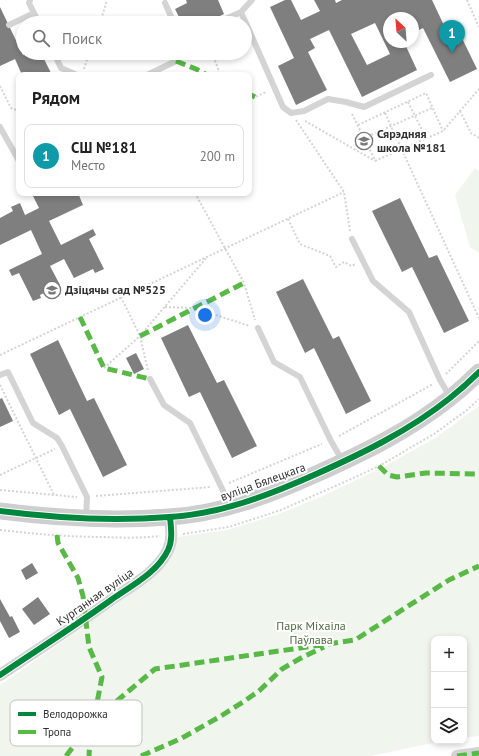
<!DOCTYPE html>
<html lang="ru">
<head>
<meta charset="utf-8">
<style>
	body { margin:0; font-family:"PT Sans",sans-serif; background:#f6f6f6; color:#222 }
	.controls { position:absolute; right:12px; bottom:12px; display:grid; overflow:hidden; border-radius:8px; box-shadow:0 2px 6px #0003 }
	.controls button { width:36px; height:36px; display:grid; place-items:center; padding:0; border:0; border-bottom:1px solid #e0e0e0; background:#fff; color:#222; font:20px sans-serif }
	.compass { position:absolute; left:383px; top:12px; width:36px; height:36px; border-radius:50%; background:#fff; box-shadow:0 2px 6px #0003; rotate:334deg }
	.you { position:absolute; left:205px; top:315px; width:14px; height:14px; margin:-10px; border:3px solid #fff; border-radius:50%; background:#1a73e8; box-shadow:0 0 0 6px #1a73e833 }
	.badge { display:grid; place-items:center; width:26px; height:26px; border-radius:50%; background:#0b8043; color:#fff; font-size:13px; font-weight:700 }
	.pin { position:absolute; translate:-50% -33px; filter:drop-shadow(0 1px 2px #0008) }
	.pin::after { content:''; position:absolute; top:21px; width:14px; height:12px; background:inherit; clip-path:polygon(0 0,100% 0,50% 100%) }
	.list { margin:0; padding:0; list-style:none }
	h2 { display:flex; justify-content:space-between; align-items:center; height:52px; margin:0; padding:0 16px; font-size:17px }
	h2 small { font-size:13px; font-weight:400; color:#767676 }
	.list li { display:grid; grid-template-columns:26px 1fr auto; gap:12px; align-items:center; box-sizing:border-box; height:64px; margin:0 8px 8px; padding:0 8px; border:1px solid #e0e0e0; border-radius:8px }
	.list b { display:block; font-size:15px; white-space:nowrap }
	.list p { margin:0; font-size:13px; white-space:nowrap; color:#767676 }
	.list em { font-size:13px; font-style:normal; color:#767676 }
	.icon { flex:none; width:22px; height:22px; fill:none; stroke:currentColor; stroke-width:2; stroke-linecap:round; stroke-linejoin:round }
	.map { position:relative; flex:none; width:479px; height:756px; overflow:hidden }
	.search { position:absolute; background:#fff; box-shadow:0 2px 6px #0003; left:16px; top:16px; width:236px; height:44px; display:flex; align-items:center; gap:10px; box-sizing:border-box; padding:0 14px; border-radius:22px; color:#767676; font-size:15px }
	.panel { position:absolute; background:#fff; box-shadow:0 2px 6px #0003; left:16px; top:72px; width:236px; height:124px; border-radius:8px }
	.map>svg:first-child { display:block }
</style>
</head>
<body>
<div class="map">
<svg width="479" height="756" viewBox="0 0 479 756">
	<rect width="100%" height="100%" fill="#fff"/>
	<path fill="#f0f5ed" d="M475,168L479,171V253L470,247L455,195Z
		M479,406V736L464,738V639H434V741H447L428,744L371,756H0V685L128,596L177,537L227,530L279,514L325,495L385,466L437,437Z"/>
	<path fill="#7f7f7f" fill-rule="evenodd" d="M186,0H218L224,14L206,23H182L175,9L187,3Z
		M285,0H291L301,20L320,11L314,0H335L336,3L342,0H432L449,36L459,32L477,69L450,82L423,28L413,33V18H389V42H404L417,70L362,97L329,30L310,39L315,48L308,52L327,90L296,105L278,66L294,58L270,7ZM375,23L390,54L367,65L351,34Z
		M0,7L23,55L28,53H41L52,75H22L15,59L0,66Z
		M40,193H43L45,196L51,193H78L83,205L49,221L61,245L93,229L96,235L89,239L104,269L95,273L93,269L74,278L64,259L50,266L60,285L40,295L41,298L33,301L19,273L12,276L9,270L42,254L31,230L0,245V218L13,211L11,207L20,203L25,215L39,208L33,196Z
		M400,198L429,258L437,255L469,321L444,333L412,267L402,272L372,211Z
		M303,279L333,339L339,336L371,401L346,414L314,348L305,353L276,292Z
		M188,325L217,383L224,380L257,446L232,458L200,392L189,397L161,338Z
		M58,340L87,401L94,398L127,465L103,477L70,409L59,415L30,354Z
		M136,353L144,369L134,374L126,358Z
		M2,398L13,421L0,427V399Z
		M32,563L38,573L26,580L21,570Z
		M38,597L50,614L34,625L22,609Z
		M0,599L10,617L12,616L20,632L9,638L0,621Z"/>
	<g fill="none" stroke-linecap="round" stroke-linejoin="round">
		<path stroke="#d4d4d4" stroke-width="2" stroke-dasharray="2 2" stroke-linecap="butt" d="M467,0L479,27
			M100,23L107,0
			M212,53L219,71L218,75
			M84,69L89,53
			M196,69L199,75
			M0,86L11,108L19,111
			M249,100L266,92
			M408,102L426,138
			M460,111L471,133L479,138
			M385,113L479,318
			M352,114L375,160
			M296,120L344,192L350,231
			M305,121L375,161
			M358,125L426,93L443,131
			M364,138L432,108
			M375,161L443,131L479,89
			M195,193L244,283L255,320
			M288,219L300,244L330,256L336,267L344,262L351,266L356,264
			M121,297L140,336L148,371
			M165,307L194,308L250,326
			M0,355L344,192
			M104,368L140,336L207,257
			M446,374L479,341
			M0,385L54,495
			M339,436L433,384
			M0,475L55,449
			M229,483L322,444
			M0,490L77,497
			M96,496L211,487
			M0,530C35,534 70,537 105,537C123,538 142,538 160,536
			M183,534L229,527L281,510L349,480L379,466L434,434L467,410L479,399"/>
		<path stroke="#d4d4d4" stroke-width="6" d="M165,3L174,23
			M241,12L283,107L291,113L304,111L328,99L346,102L364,107L431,75
			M34,13L39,23
			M217,23L241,12L252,0
			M9,25L34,13L29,3L30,0
			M54,53L61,68L77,75
			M147,75L176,61L178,53
			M0,127L19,161
			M352,239L373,281L409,312L440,380L450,397
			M258,328L274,362L300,377L331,441L342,460
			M0,375L8,372L33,423L57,438L62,446L87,497L86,518
			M150,379L164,405L190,423L230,505"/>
		<path stroke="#d4d4d4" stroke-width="12" d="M0,675C37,650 75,626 111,600C131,586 158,572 168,550C173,540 171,528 170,517
			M457,756L479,753"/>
		<path stroke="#cecece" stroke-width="17" d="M0,511C54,518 115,521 169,517C220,514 267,496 314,475C361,454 409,431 450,398C460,390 470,381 479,372"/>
		<path stroke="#58b947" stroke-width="5" stroke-dasharray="10 5" stroke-linecap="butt" d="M176,61L196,69L207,75
			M249,94L255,97
			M80,317L104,368L150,379
			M140,336L244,283
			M379,466L388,475L397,477L426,473L479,474
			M57,535L58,543L78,578L83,596L89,647L102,677L90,739L89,756
			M66,756L94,720L155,669L355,640L449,580L479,566
			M141,756L182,738L221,716L243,702L259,691L282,669L301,658L324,647
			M457,756L479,753"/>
		<defs>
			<path id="cycleway" d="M0,511C54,518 115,521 169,517C220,514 267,496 314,475C361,454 409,431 450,398C460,390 470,381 479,372
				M0,675C37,650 75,626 111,600C131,586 158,572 168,550C173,540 171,528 170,517"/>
		</defs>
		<use href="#cycleway" stroke="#fff" stroke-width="8"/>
		<use href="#cycleway" stroke="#00873e" stroke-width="6"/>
	</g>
	<defs>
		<symbol id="school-ring" viewBox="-11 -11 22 22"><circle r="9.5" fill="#fff" stroke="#787878" stroke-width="1.5"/><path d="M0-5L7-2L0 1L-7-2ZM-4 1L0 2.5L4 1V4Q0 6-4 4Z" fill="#787878"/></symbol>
	</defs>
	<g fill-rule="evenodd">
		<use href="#school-ring" x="354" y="131" width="20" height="20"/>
		<use href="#school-ring" x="42" y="280" width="20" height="20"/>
	</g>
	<g text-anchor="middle" stroke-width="4" stroke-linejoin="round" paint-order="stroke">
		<g font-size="12" font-weight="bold" fill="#303030" stroke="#fff" text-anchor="start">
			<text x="377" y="138">Сярэдняя<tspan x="377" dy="14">школа №181</tspan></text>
			<text x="65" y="294">Дзіцячы сад №525</text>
		</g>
		<g font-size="12" fill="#303030" stroke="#fff">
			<text transform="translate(263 482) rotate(-20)" y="4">вуліца Бялецкага</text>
			<text transform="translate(95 597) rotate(-35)" y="4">Курганная вуліца</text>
		</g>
		<g font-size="12" fill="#4d6a3f" stroke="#fff">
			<text x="311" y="630">Парк Міхаіла<tspan x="311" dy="14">Паўлава</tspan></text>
		</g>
	</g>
	<rect x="10" y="700" width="132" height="46" rx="6" fill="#fff" stroke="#c1c1c1" stroke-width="1"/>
	<rect x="18" y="712" width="18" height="4" fill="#00873e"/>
	<rect x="18" y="730" width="18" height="4" fill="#58b947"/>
	<g font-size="11" fill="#303030">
		<text x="43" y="718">Велодорожка</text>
		<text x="43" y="736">Тропа</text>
	</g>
</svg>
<div class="controls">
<button>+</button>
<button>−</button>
<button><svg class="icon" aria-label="layers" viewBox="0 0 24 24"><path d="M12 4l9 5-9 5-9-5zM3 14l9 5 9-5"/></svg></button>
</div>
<svg class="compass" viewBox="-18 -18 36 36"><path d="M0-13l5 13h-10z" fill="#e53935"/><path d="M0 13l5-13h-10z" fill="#767676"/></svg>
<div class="you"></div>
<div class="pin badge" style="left:452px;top:53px;background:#0f9aa8">1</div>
<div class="search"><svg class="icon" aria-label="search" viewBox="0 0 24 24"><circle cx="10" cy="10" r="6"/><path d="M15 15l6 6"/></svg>Поиск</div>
<section class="panel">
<h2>Рядом<small></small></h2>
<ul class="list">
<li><span class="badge" style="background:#0f9aa8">1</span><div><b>СШ №181</b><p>Место</p></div><em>200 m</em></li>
</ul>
</section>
</div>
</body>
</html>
